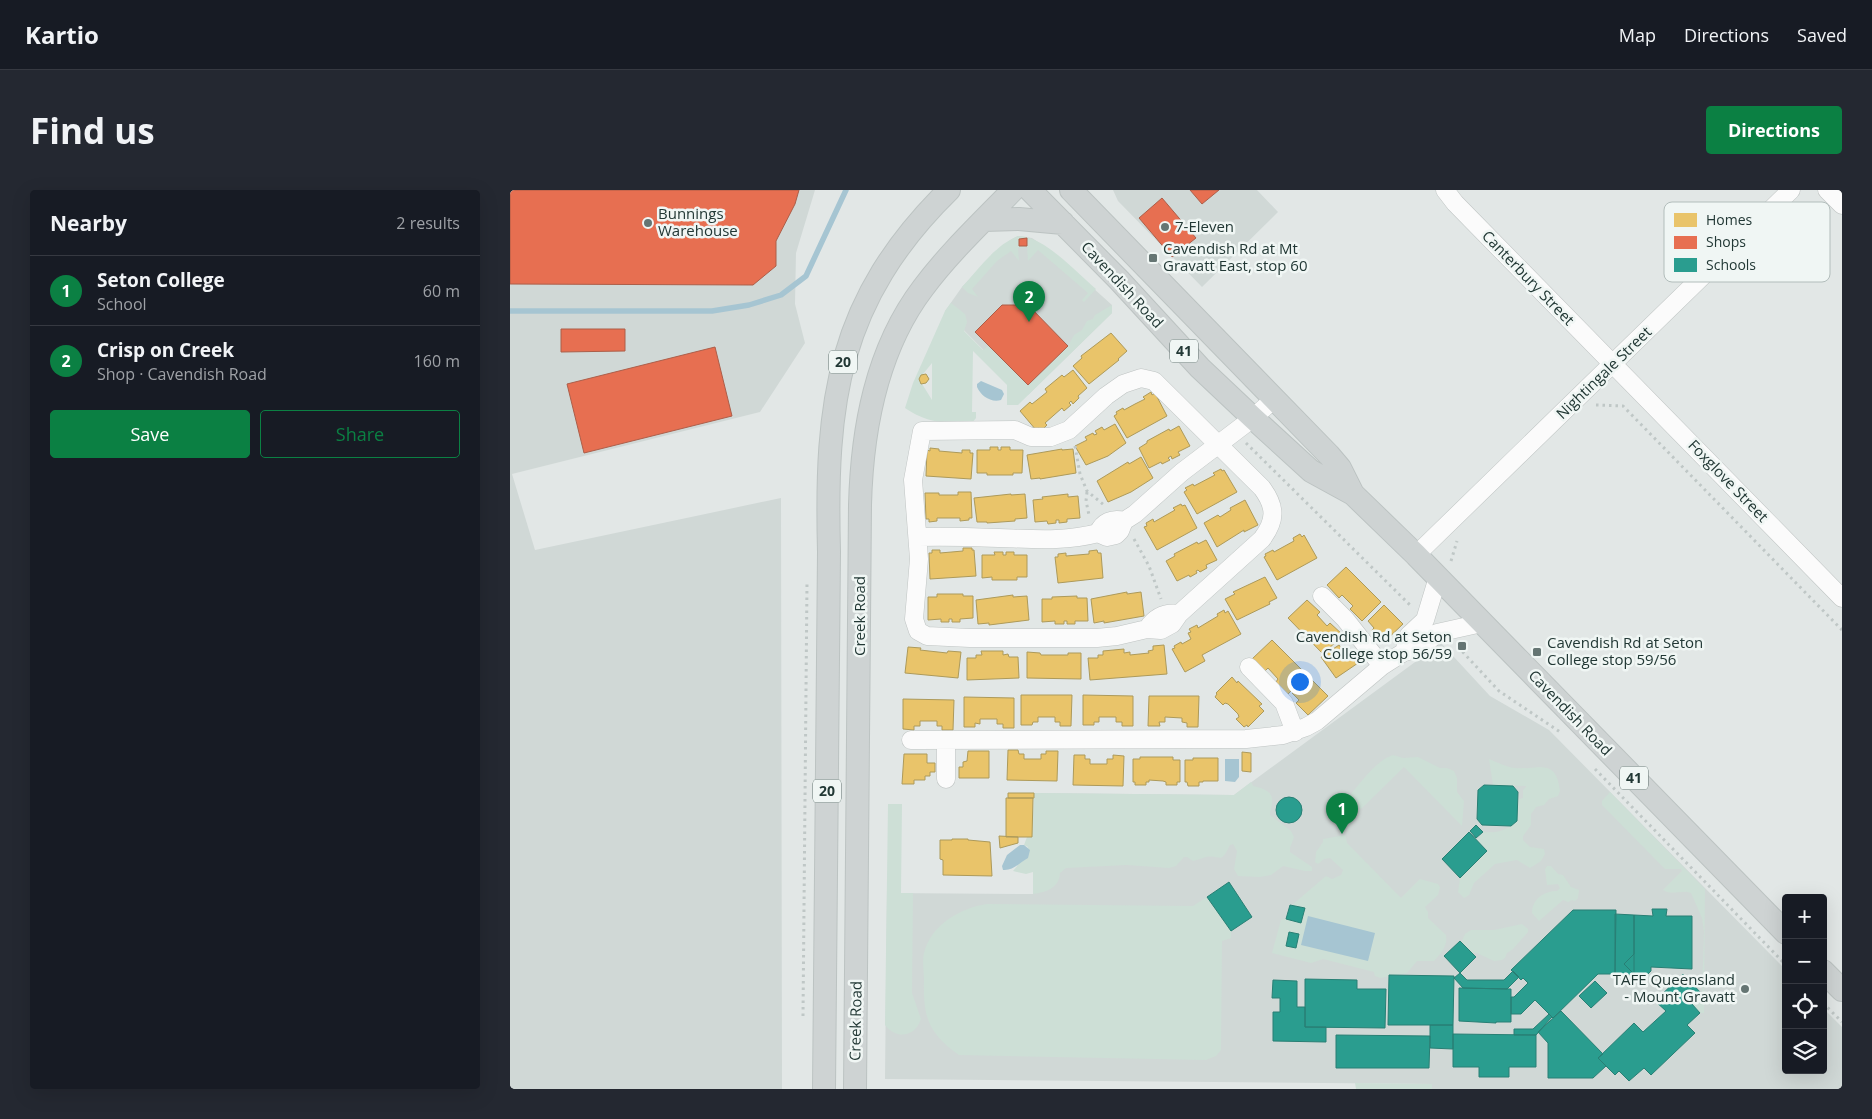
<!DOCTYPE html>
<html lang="en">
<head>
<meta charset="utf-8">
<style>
	body { margin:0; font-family:"Open Sans",sans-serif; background:#242831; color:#f1f3f6 }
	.controls { position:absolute; right:15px; bottom:15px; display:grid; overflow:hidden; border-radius:5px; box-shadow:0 5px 20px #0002 }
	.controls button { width:45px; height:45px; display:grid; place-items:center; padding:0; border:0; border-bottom:1px solid #363941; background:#171b24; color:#f1f3f6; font:25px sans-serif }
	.you { position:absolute; left:789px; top:491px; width:18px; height:18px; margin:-12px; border:4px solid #fff; border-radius:50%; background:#1a73e8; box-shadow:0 0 0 8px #1a73e833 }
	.badge { display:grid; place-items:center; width:32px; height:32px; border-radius:50%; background:#0b8043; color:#fff; font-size:16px; font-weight:700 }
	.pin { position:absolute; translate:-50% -41px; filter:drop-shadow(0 1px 2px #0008) }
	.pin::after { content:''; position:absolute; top:26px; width:18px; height:15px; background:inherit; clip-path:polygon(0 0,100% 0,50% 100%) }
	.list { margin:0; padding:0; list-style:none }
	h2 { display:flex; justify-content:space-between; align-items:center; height:65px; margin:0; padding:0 20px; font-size:21px }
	h2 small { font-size:16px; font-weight:400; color:#9ea1a6 }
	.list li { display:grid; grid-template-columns:32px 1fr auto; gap:15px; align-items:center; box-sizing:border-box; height:70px; padding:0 20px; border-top:1px solid #363941 }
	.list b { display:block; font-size:19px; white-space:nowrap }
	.list p { margin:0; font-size:16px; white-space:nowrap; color:#9ea1a6 }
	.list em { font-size:16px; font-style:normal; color:#9ea1a6 }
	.actions { display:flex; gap:10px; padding:15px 20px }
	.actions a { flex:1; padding:11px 0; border:1px solid #0b8043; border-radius:5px; text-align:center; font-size:18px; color:#0b8043 }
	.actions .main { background:#0b8043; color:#fff }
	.icon { flex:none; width:28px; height:28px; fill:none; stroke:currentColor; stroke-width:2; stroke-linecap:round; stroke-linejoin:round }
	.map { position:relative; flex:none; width:1332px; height:899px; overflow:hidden; border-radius:5px }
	header { display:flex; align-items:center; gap:30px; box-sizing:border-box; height:70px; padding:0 25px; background:#171b24; border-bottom:1px solid #363941 }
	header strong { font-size:24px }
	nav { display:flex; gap:28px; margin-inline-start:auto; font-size:18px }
	.intro { display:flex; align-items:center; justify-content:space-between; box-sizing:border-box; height:120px; padding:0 30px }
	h1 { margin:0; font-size:35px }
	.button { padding:12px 22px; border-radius:5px; background:#0b8043; color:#fff; font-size:18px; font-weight:700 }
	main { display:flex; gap:30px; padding:0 30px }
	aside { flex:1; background:#171b24; border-radius:5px; box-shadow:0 5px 20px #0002 }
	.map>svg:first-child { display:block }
</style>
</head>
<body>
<header>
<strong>Kartio</strong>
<nav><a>Map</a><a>Directions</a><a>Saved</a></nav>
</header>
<div class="intro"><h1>Find us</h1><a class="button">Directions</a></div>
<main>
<aside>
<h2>Nearby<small>2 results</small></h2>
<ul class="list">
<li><span class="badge">1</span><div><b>Seton College</b><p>School</p></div><em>60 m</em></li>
<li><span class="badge">2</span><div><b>Crisp on Creek</b><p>Shop · Cavendish Road</p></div><em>160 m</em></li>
</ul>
<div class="actions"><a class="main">Save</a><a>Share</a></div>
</aside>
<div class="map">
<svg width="1332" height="899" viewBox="0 0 1332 899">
	<rect width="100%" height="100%" fill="#e2e7e6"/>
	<path fill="#d0d8d6" d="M0,0H305L286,63L285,114L295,153L250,222L2,284L25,360L271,308L272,899H0Z
		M603,0H747L768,22L692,97L608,11Z
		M508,46L522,48L543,62L602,115V123L518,205L435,121L452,97L482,65L502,49Z
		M931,453L980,506L1039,540L1276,780V880H1313V818L1332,837V899H922V894L375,889L377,703L523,704L524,603L724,605Z"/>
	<path fill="#cddfd6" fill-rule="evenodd" d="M508,46C533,45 567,83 586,99L574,112L572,110L578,103L528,60L518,71L517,57L508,58L509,71L501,61L487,71L462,99L468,107L458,103L452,97C468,80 485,55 508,46Z
		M441,113L455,124L457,132L454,141L473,160L478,156L518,195L558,156L564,145L572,140L577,131L583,129L585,125L602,115V123L508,215H497V195L463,161L462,222H466V228L462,233C434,233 419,234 395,218L403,193L435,121ZM422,173V210L409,189Z
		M883,565L893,568L908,567L930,578H937L944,581L947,588V602L954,611L952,636L894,577L851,619L839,610V606C852,592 864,572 883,565Z
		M979,569C987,572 996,577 1005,578C1029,580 1046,567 1050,601L1048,606L1039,609L1034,615L1026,617L1021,624V635L1013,646V650L1020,657L1034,659L1035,664L1031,671L1020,678L1007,670L985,674L964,693L959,705L954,708L948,702L950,688L977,661L967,651L973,642C985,643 991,642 1001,636L1007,610L1013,608V600L1016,597V596L983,595Z
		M741,592L743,596C752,598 764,601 762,613C762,617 760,620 760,625L781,641L784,647L780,658V662L802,677V681H795L773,676L761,685L750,687L728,686L724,679L727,661L723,654L720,655C710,676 711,664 696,667C692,668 688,670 683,671L677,667H674L666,676L659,678L617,675L556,678L550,683C549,698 537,702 523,704V682L516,684L503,681L512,670L518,657L514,655L517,647L522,646L524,603L724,605Z
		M1100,602L1195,699L1194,823H1190L1182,814L1192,804L1194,742L1192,728L1181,703C1172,699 1162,706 1153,700L1172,681L1171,679H1155L1092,615V611Z
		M378,614H392L391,703H403L402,803L411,829C405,847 387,850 375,835Z
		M835,645L837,653L891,708L910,689L928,694L930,697L928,705L915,717L918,722V728L936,745C938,756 931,763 924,771H907L897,783L870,788L865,786L864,782L813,769L801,773L762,763L771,730L776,728L780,715H782L816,686L822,689L831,685L833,680L820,668L814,669L808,674L805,672L806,662L813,652V649Z
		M1037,676H1041L1048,684L1053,685L1061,697L1069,700L1068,708L1065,711L1062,710L1058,712L1053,710L1029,731L1022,723C1022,709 1034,701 1047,701L1050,698L1048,694L1037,695L1035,679Z
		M697,707L721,741V748L712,751L711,860L706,866L696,870L449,865C418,843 413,827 414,790C414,782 412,771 414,763C421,735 450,718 477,714L683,716Z
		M1012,734L1018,739V742L1003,759L997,763L995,768L992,770L984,771L967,763H961L951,753L955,744L961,740H984Z
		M845,893L922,894V899H846Z"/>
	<path fill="#a6c5d2" d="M471,191L492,200L494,204L491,210C481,213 471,206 467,197V194Z
		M715,569H729V587L725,592L715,591Z
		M510,655H514L520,660L518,668C509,673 503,681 493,680L492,676L497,665Z
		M798,726L865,743L858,771L791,755Z"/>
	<path fill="#e9c46a" stroke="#ad9a5a" d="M601,143L617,161L608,169L609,170L579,194L563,176L572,168L571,166Z
		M563,180L577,198L568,206L569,208L563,214L561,211L559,213L561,215L554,221L552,218L535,233L537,235L531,241L529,238L526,240L510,221L520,212L522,214L537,202L535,199L552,185L554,187Z
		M416,184L419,189L416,193L411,194L409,189L411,185Z
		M641,202L642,205L645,203L657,226L617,248L604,226L607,224L606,222L613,218L614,220L625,214L635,209L633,207Z
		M605,234L616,253L598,266L576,275L565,256L577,250L575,247L583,243L584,245L587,244L585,241L592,237L594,240Z
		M669,236L680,256L668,262L670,265L662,269L661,266L658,268L660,270L652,274L651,272L639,278L629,258L637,253V251L659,239L660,241Z
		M480,257H488V260H491V257H500V260H513L512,283H503V285H477V283H467V260H480Z
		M420,258L429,259V261L452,263V260H460V263H463L461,289L416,286L417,260L420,261Z
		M552,259V260L563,259L566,283L530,289V288L521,289L517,265Z
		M631,267L643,288L621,302L598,312L587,291L618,272L619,274Z
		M711,279L712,281L714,280L727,302L687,324L674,302L677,300L675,298L683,294L684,296L705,285L703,283Z
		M448,302H461L462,328H459V330L450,331V328H427V331L419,332V329H416L415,303H429V305H448Z
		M501,304V305L515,304L517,328L505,329V331L477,333V332H467L464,308Z
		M558,304V307L568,306L570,328L557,329V332L549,333V330H546V333L538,334L537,331L525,332L523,310L533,309L532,307Z
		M735,310L748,335L734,342V340L707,357L694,333L708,325L710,327L721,320L720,318Z
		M671,314L672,316L675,315L687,338L647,360L634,337L637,336L636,333L643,329L644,332L665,320L663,318Z
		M790,344L792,347L794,345L807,368L767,390L754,367L756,366L755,364L763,360L764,362L784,351L783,348Z
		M696,350L707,370L696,375L697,378L690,382L688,380L686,381L687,383L680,387L679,385L667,391L656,371L665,366L664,364L687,352L688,354Z
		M453,358H462V360H464L466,386L420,389L419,363H422V360H430V363L453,361Z
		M587,360L588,363H591L593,388L548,393L545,367H548V364L556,363V366L579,364V361Z
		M484,362H493V365H496V362H504V365H517V387H507V390H482V387L472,388V365H485Z
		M836,377L871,412L852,431L840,419L843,416L832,405L829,408L817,395Z
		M755,387L767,408L759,412L760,414L727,430L715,409L725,404L723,402Z
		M617,402V404L631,402L634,426L594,433V431L584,433L581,409Z
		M427,404H453V406H463V428L450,429V432H442V429H439V432H431V429L418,430V407H427Z
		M503,405V407L517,406L519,430L479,435V433L468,434L466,410Z
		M567,406V408H577L578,431H565V434H557V431H554V434H545V431L532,432V409H542V407Z
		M797,410L810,422L807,425L817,436L820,433L833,445L813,464L778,428Z
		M874,415L893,434L873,453L861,441L864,438L858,431Z
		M714,420L715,423L718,421L731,444L692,465L695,471L675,482L662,459L665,458L664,456L671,452L672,454L681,449L678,443L681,442L679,439L687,435L688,438L708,426L707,424Z
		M762,450L797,485L778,504L766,492L768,489L758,478L755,481L742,469Z
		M654,455L657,484L580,490L578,468H588V465H593V461L614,459V463L620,462V465L639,463L638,461L643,460V456Z
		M829,455L834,462L838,459L841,464L844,462L851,471L826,488L811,467Z
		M398,457L411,458L410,460L437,463L438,461L451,462L448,488L395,483Z
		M471,461H493V465L498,464L499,467H508L509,488L457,490V468H466V465H472Z
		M517,462L530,463L531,465H558V463H571V489L517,488Z
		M722,487L727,493L728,491L752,514L749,516L754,521L738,537L737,535L734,537L726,529L729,527L728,524L718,514L715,513L713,515L705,507L707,504L706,503Z
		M799,487L818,506L798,525L786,513L789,510L782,503Z
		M511,505H562L561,536H550V532H545V527H528V532H523L522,535H511Z
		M573,505L623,506V536H612V532H606V527H589V532H584V535H573Z
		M639,506H689L688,537H677V533L672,532V528L655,527V532H649L650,536H638Z
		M454,507L504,508V538H493V534H487V529H470V534L465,533V537H454Z
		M393,509L444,510L443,540H432V536H427V531H410V536H404V540L393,539Z
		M498,560H508L509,564H514V569H531V564H536V561H548L547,591L497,590Z
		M458,561H479V588H449V577H453V572L457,571Z
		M732,562L741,563V582L732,581Z
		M394,564H417V573H425V582H420V586H415V590H404V594H392Z
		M564,565H575V569H580V574H597V569H603V565L614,566L613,596L563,595Z
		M630,567H663V570H670V592H667V595H656V592L653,591L639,590V592H636V595H625V592H623V569H630Z
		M683,568H708V591H693V592H689V596H678L677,592H675V570H683Z
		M498,603H524V608H498Z
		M496,608H523L522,647H496Z
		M489,646L508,647V653L490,658Z
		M442,649H458V650L480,652L482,686L433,685V670L430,669V650H442Z"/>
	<path fill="#e76f51" stroke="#ac5e49" d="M0,0H289L285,14L266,51V76L243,95L0,94Z
		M680,0H709L692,14Z
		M652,8L686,48L662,67L629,28Z
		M517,48V56H509V49Z
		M492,115H518L558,156L518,195L465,142Z
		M51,139H115V161L51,162Z
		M205,157L222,226L74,263L57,194Z"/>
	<path fill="#2a9d8f" stroke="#287f74" d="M974,595L1003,596L1008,602L1007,631L1001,636L972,635L967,629L968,600Z
		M766 620a13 13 0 1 1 26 0a13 13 0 1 1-26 0Z
		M966,635L973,642L966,648L960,641Z
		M959,642L977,661L950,688L932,669Z
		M719,692L742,727L721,741L697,707Z
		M780,715L795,718L791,733L776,729Z
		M1142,719H1157L1156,726H1182V779L1141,777V781L1136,786H1126L1114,774L1124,764V725L1143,726Z
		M1063,720H1106L1105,784H1088L1043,828L1025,810L1011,824H1001V807H1004L1018,793L1013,788L1011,790L1001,780Z
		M1105,724L1124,725V785L1105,784Z
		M779,742L789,744L786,758L776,756Z
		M950,751L966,767L950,783L934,766Z
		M1003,781L1009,787L997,799L953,798L944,788L950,783L957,790H994Z
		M1173,784L1192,804L1182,814L1190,823L1177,835L1185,843L1141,885L1134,878L1119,891L1109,881L1105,885L1088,868L1124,833L1133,842L1156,821L1145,811Z
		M879,785L944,786L943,835H878Z
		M795,789L847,790V799H876L875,838L795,837Z
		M763,790L787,791V817H795V837H816V852L763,851V822H770V808H762Z
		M1085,791L1097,803L1081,818L1069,806Z
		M949,798L1001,799V832H986V833L949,831Z
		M1051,821L1093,864L1088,868L1096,876L1083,888H1038V853L1028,842Z
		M1039,824L1042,827L1026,845H1004V839H1023Z
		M920,835H943V859L920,858Z
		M943,844L1026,845V877H999V887H969V877H943Z
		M826,845L920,846L919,878H826Z"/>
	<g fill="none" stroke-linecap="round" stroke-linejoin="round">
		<path stroke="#a6c5d2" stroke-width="5.5" d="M0,121H202L239,115L271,105L296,86L336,0"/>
		<defs>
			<path id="minor" d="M935,0L945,13L1332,408
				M1317,0L1332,15
				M614,331C602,328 593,332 588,343L597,347L606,345L610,341L614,331L625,324L672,282L743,228L764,209
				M408,347C435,346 462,347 489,348C523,349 555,352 588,343
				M906,365L1281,0
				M812,406L835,429L872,476
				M637,439C645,427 655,422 669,424L662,434L651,440L637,439L607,446L587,448H460L417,446L408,441L404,429L409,369L403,290L412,241L505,240L521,247H541L559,240L596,206L613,194L631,188L644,191L752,298C766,317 766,330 752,349L669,424
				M894,462L899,445L915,430L928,387
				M739,477L774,513L785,542
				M401,550L736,549L773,545L796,537L807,531L872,476L894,462L911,458L927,443L972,433
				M436,550V589"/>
			<path id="major" d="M520,0L609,90L690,178L743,228L801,281L843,304L906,365L1276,743
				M561,0L819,265L830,278L843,304
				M474,30L509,29L553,33
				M1313,781L1332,800
				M314,899L319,362C315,212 327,110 439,0
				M345,899L350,315C352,239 366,160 413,98C439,63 472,32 503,0"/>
		</defs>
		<use href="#minor" stroke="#bfc4c3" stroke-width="19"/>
		<use href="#major" stroke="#bcc3c2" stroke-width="24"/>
		<path stroke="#bfc7c6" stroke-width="3" stroke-dasharray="2.5 4" stroke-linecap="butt" d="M1086,215L1113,216L1332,440
			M736,253L902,417
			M565,256L570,284L577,301L594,315
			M577,302L576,311L579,325
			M624,349L639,376L651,409
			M941,371L947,351
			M948,457L989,501L1050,542
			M1085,579L1276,775
			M1313,813L1332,832
			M293,826L297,392"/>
		<use href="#minor" stroke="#fbfbfb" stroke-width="18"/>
		<use href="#major" stroke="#ced3d3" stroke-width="22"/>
	</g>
	<g fill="#657573" stroke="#f0f6f4" stroke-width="2">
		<circle cx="138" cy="33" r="5"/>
		<circle cx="655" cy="37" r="5"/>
		<rect x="638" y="63" width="10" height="10" rx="2.5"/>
		<rect x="947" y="451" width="10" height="10" rx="2.5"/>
		<rect x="1022" y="457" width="10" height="10" rx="2.5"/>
		<circle cx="1235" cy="799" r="5"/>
	</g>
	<g text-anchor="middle" stroke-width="5" stroke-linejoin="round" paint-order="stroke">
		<g fill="#f0f6f4" stroke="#60716e" stroke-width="1">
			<rect x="660" y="149.5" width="28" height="23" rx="4"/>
			<rect x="319" y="160.5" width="28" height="23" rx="4"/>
			<rect x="1110" y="576.5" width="28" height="23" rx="4"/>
			<rect x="303" y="589.5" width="28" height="23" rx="4"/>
		</g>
		<g font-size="14" font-weight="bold" fill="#223835">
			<text x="674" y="166">41</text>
			<text x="333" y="177">20</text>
			<text x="1124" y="593">41</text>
			<text x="317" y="606">20</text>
		</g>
		<g font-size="15" fill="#223835" stroke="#f0f6f4" text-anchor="start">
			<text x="148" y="29">Bunnings<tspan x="148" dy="17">Warehouse</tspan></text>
			<text x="665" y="42">7-Eleven</text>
			<text x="653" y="64">Cavendish Rd at Mt<tspan x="653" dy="17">Gravatt East, stop 60</tspan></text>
			<text x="942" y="452" text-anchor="end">Cavendish Rd at Seton<tspan x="942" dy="17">College stop 56/59</tspan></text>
			<text x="1037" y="458">Cavendish Rd at Seton<tspan x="1037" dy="17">College stop 59/56</tspan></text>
			<text x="1225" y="795" text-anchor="end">TAFE Queensland<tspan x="1225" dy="17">- Mount Gravatt</tspan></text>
		</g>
		<g font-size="15" fill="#223835" stroke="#f0f6f4">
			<text transform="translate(1018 88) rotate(46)" y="5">Canterbury Street</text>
			<text transform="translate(612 95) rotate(47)" y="5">Cavendish Road</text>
			<text transform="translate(1094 183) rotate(-44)" y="5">Nightingale Street</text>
			<text transform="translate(1218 291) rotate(46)" y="5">Foxglove Street</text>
			<text transform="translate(350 426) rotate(-90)" y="5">Creek Road</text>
			<text transform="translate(1060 523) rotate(46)" y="5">Cavendish Road</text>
			<text transform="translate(346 831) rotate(-89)" y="5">Creek Road</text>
		</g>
	</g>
	<rect x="1154" y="12" width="166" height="80" rx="8" fill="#f0f6f4" stroke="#b2bdbb" stroke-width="1"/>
	<rect x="1164" y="23" width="23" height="14" fill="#e9c46a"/>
	<rect x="1164" y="46" width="23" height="13" fill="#e76f51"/>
	<rect x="1164" y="68" width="23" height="14" fill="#2a9d8f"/>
	<g font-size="14" fill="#223835">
		<text x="1196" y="35">Homes</text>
		<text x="1196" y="57">Shops</text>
		<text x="1196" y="80">Schools</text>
	</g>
</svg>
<div class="controls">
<button>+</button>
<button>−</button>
<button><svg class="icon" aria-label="locate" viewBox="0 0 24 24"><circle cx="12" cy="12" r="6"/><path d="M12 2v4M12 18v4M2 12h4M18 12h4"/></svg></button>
<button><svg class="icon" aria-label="layers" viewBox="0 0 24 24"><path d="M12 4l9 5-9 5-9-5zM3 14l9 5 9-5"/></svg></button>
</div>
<div class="you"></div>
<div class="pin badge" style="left:832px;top:644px">1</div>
<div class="pin badge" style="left:519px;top:132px">2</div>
</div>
</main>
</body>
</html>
